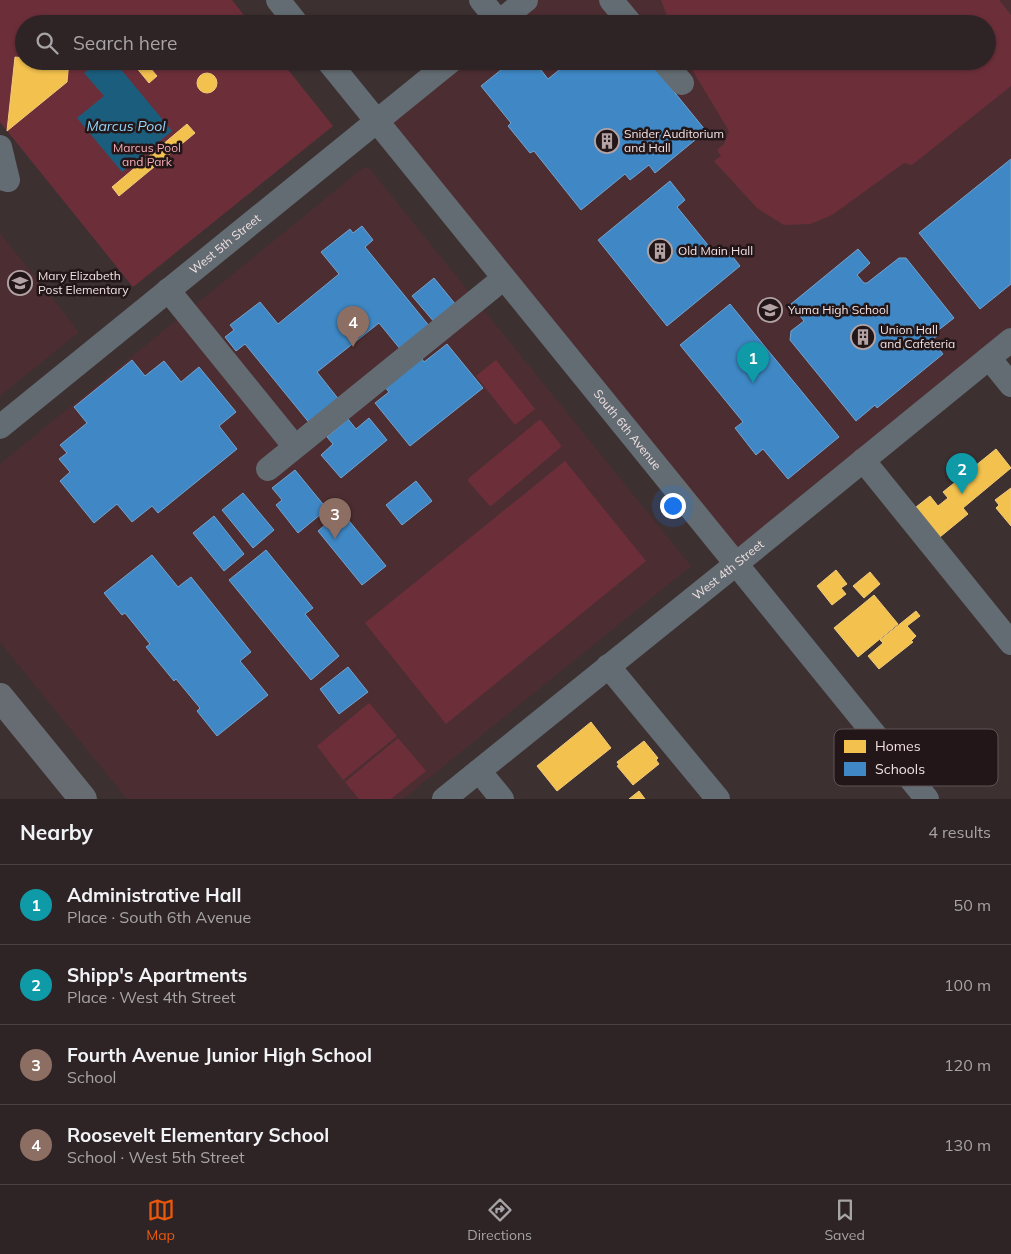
<!DOCTYPE html>
<html lang="en">
<head>
<meta charset="utf-8">
<style>
	body { margin:0; font-family:Mulish,sans-serif; background:#3a3032; color:#f1f3f6 }
	.you { position:absolute; left:672px; top:505px; width:18px; height:18px; margin:-12px; border:4px solid #fff; border-radius:50%; background:#1a73e8; box-shadow:0 0 0 8px #1a73e833 }
	.badge { display:grid; place-items:center; width:32px; height:32px; border-radius:50%; background:#ea580c; color:#fff; font-size:16px; font-weight:700 }
	.pin { position:absolute; translate:-50% -41px; filter:drop-shadow(0 1px 2px #0008) }
	.pin::after { content:''; position:absolute; top:26px; width:18px; height:15px; background:inherit; clip-path:polygon(0 0,100% 0,50% 100%) }
	.list { margin:0; padding:0; list-style:none }
	h2 { display:flex; justify-content:space-between; align-items:center; height:65px; margin:0; padding:0 20px; font-size:21px }
	h2 small { font-size:16px; font-weight:400; color:#a7a4a7 }
	.list li { display:grid; grid-template-columns:32px 1fr auto; gap:15px; align-items:center; box-sizing:border-box; height:80px; padding:0 20px; border-top:1px solid #494142 }
	.list b { display:block; font-size:19px; white-space:nowrap }
	.list p { margin:0; font-size:16px; white-space:nowrap; color:#a7a4a7 }
	.list em { font-size:16px; font-style:normal; color:#a7a4a7 }
	.icon { flex:none; width:28px; height:28px; fill:none; stroke:currentColor; stroke-width:2; stroke-linecap:round; stroke-linejoin:round }
	.map { position:relative; flex:none; width:1011px; height:799px; overflow:hidden }
	.search { position:absolute; background:#2e2425; box-shadow:0 1px 4px #0004; left:15px; right:15px; top:15px; height:55px; display:flex; align-items:center; gap:12px; box-sizing:border-box; padding:0 18px; border-radius:28px; color:#a7a4a7; font-size:19px }
	.sheet { height:385px; background:#2e2425 }
	nav { display:flex; justify-content:space-around; align-items:center; box-sizing:border-box; height:70px; border-top:1px solid #494142; background:#2e2425; font-size:14px; color:#a7a4a7 }
	nav a { display:grid; justify-items:center; gap:2px }
	nav .on { color:#ea580c }
	.map>svg:first-child { display:block }
</style>
</head>
<body>
<div class="map">
<svg width="1011" height="799" viewBox="0 0 1011 799">
	<rect width="100%" height="100%" fill="#3d3031"/>
	<path fill="#4c2e32" d="M526,0H1011V341L736,564L377,122L451,61H987V24H497Z
		M363,168H369L691,566L403,799H127L0,642V464Z
		M0,233L79,332L0,396Z"/>
	<path fill="#6c2f3a" d="M0,0H232L251,24H24V61H281L333,126L133,287L0,122Z
		M661,0H999L1011,15V86L912,165L904,163L832,215L810,224L784,225L757,208L714,161L721,156L717,150L724,144L729,131L687,61H987V24H670Z
		M496,360L535,409L515,425L476,376Z
		M539,420H541L561,445L560,448L491,506L489,505L468,481L469,478Z
		M565,461L646,561L446,724L365,623Z
		M369,703L397,736L343,780L317,746Z
		M398,738L426,771L391,799H359L345,782Z"/>
	<path fill="#1b5d7d" d="M99,61H114L172,131L122,172L77,118L104,96L84,73Z"/>
	<path fill="#f2c14e" stroke="#f2cb7a" d="M103,16L109,24H94Z
		M15,57L24,58V61H69L67,82L7,131Z
		M131,61H144L157,76L149,83Z
		M197 83a10 10 0 1 1 20 0a10 10 0 1 1-20 0Z
		M187,124L195,133L119,196L112,187Z
		M996,449L1011,468L963,508L968,514L935,541L911,511L930,496L938,506L948,498L943,492Z
		M1011,488V526L996,508L999,505L995,500Z
		M836,570L847,584L841,588L846,594L832,605L817,586Z
		M870,572L880,584L864,598L853,586Z
		M874,595L898,624L858,657L834,628Z
		M916,611L920,616L907,626L916,636L911,641L913,642L879,669L868,656L883,643L880,640Z
		M591,722L611,748L557,791L537,766Z
		M644,741L658,758L656,760L659,764L633,785L617,766L619,765L617,762Z
		M639,791L645,799H629Z"/>
	<path fill="#3f88c5" stroke="#75a3ce" d="M512,61H534L548,79L570,61H649L706,131L655,173L649,165L630,180L625,174L581,210L534,151L530,153L508,126L511,123L481,86Z
		M1011,159V284L980,309L919,233Z
		M670,181L685,200L677,207L716,255L725,247L740,266L667,326L598,240Z
		M362,226L373,240L365,247L430,327L401,350L379,323L317,372L340,401L311,425L245,344L236,351L225,337L234,330L230,325L260,302L278,324L339,274L321,252L350,229L353,233Z
		M858,249L870,263L857,275L864,283H867L899,258H906L954,318L936,332L938,335L932,340L943,354L877,408L875,405L856,421L790,340L791,331L804,321L791,304Z
		M434,278L456,305L435,323L412,296Z
		M730,304L839,437L788,479L763,449L756,455L735,428L743,422L680,345Z
		M447,344L483,388L410,446L375,403L389,392L383,385L420,356L424,362Z
		M132,360L145,376L164,361L181,382L199,367L236,412L219,426L237,449L158,513L152,506L132,522L117,504L94,523L60,481L70,472L59,459L67,453L60,445L87,423L74,407Z
		M369,418L387,440L341,478L321,455L333,444L327,437L348,419L356,429Z
		M295,470L327,509L298,533L276,505L282,500L272,488Z
		M416,481L432,501L402,525L386,505Z
		M243,493L274,530L253,548L222,510Z
		M341,511L386,566L362,585L318,531Z
		M214,516L244,554L224,571L193,533Z
		M266,550L313,608L305,614L339,656L311,680L229,580Z
		M152,555L178,587L191,577L251,652L240,661L268,695L217,736L197,711L200,708L176,679L174,681L146,647L150,644L125,613L122,615L104,593Z
		M348,667L368,692L339,714L320,689Z"/>
	<g fill="none" stroke-linecap="round" stroke-linejoin="round">
		<g stroke="#636c72" stroke-width="24">
			<path d="M278,0L297,24"/>
			<path d="M481,0L499,22"/>
			<path d="M611,0L631,24"/>
			<path d="M497,24L526,0"/>
			<path id="s1" d="M328,61L927,799"/>
			<path d="M663,61L682,83"/>
			<path d="M0,147L8,180L0,178"/>
			<path d="M168,290L287,437"/>
			<path d="M989,358L1011,385"/>
			<path id="s2" d="M0,427L451,61"/>
			<path d="M863,460L1011,643"/>
			<path d="M268,469L504,278"/>
			<path d="M608,666L718,799"/>
			<path d="M479,771L502,799"/>
			<path id="s3" d="M444,799L736,564L1011,340"/>
		</g>
		<path stroke="#666c72" stroke-width="28" d="M0,697L83,799"/>
	</g>
	<defs>
		<symbol id="building-ring" viewBox="-11 -11 22 22"><circle r="9.5" fill="#221618" stroke="#b3a3a4" stroke-width="1.5"/><path d="M-4-6H4V6H1V3H-1V6H-4ZM-2.5-4.3h1.7v1.8h-1.7ZM.8-4.3h1.7v1.8H.8ZM-2.5-1h1.7V.8h-1.7ZM.8-1h1.7V.8H.8Z" fill="#b3a3a4"/></symbol>
		<symbol id="school-ring" viewBox="-11 -11 22 22"><circle r="9.5" fill="#221618" stroke="#b3a3a4" stroke-width="1.5"/><path d="M0-5L7-2L0 1L-7-2ZM-4 1L0 2.5L4 1V4Q0 6-4 4Z" fill="#b3a3a4"/></symbol>
	</defs>
	<g fill-rule="evenodd">
		<use href="#building-ring" x="593" y="127" width="28" height="28"/>
		<use href="#building-ring" x="646" y="237" width="28" height="28"/>
		<use href="#school-ring" x="6" y="269" width="28" height="28"/>
		<use href="#school-ring" x="756" y="296" width="28" height="28"/>
		<use href="#building-ring" x="849" y="323" width="28" height="28"/>
	</g>
	<g text-anchor="middle" stroke-width="5" stroke-linejoin="round" paint-order="stroke">
		<g font-size="12" fill="#f2e1e2" stroke="#221618" text-anchor="start">
			<text x="624" y="138">Snider Auditorium<tspan x="624" dy="14">and Hall</tspan></text>
			<text x="678" y="255">Old Main Hall</text>
			<text x="38" y="280">Mary Elizabeth<tspan x="38" dy="14">Post Elementary</tspan></text>
			<text x="788" y="314">Yuma High School</text>
			<text x="880" y="334">Union Hall<tspan x="880" dy="14">and Cafeteria</tspan></text>
		</g>
		<g font-size="12" fill="#f4acb5" stroke="#221618">
			<text x="147" y="152">Marcus Pool<tspan x="147" dy="14">and Park</tspan></text>
		</g>
		<g font-size="12" fill="#f2e1e2" stroke="#221618">
			<text dy="4" stroke="none"><textPath href="#s2" startOffset="290">West 5th Street</textPath></text>
			<text dy="4" stroke="none"><textPath href="#s1" startOffset="475">South 6th Avenue</textPath></text>
			<text dy="4" stroke="none"><textPath href="#s3" startOffset="365">West 4th Street</textPath></text>
		</g>
		<g font-size="14" font-style="italic" fill="#91d3f8" stroke="#221618">
			<text x="126" y="131">Marcus Pool</text>
		</g>
	</g>
	<rect x="834" y="729" width="164" height="57" rx="8" fill="#221618" stroke="#605355" stroke-width="1"/>
	<rect x="844" y="740" width="22" height="13" fill="#f2c14e"/>
	<rect x="844" y="762" width="22" height="14" fill="#3f88c5"/>
	<g font-size="14" fill="#f2e1e2">
		<text x="875" y="751">Homes</text>
		<text x="875" y="774">Schools</text>
	</g>
</svg>
<div class="you"></div>
<div class="pin badge" style="left:753px;top:383px;background:#0f9aa8">1</div>
<div class="pin badge" style="left:962px;top:494px;background:#0f9aa8">2</div>
<div class="pin badge" style="left:335px;top:539px;background:#8d6e63">3</div>
<div class="pin badge" style="left:353px;top:347px;background:#8d6e63">4</div>
<div class="search"><svg class="icon" aria-label="search" viewBox="0 0 24 24"><circle cx="10" cy="10" r="6"/><path d="M15 15l6 6"/></svg>Search here</div>
</div>
<section class="sheet">
<h2>Nearby<small>4 results</small></h2>
<ul class="list">
<li><span class="badge" style="background:#0f9aa8">1</span><div><b>Administrative Hall</b><p>Place · South 6th Avenue</p></div><em>50 m</em></li>
<li><span class="badge" style="background:#0f9aa8">2</span><div><b>Shipp's Apartments</b><p>Place · West 4th Street</p></div><em>100 m</em></li>
<li><span class="badge" style="background:#8d6e63">3</span><div><b>Fourth Avenue Junior High School</b><p>School</p></div><em>120 m</em></li>
<li><span class="badge" style="background:#8d6e63">4</span><div><b>Roosevelt Elementary School</b><p>School · West 5th Street</p></div><em>130 m</em></li>
</ul>
</section>
<nav>
<a class="on"><svg class="icon" aria-label="map" viewBox="0 0 24 24"><path d="M3 6l6-2 6 2 6-2v14l-6 2-6-2-6 2zM9 4v14M15 6v14"/></svg>Map</a>
<a><svg class="icon" aria-label="directions" viewBox="0 0 24 24"><path d="M12 3l9 9-9 9-9-9zM9 14v-3h6M13 9l2 2-2 2"/></svg>Directions</a>
<a><svg class="icon" aria-label="saved" viewBox="0 0 24 24"><path d="M7 4h10v16l-5-4-5 4z"/></svg>Saved</a>
</nav>
</body>
</html>
